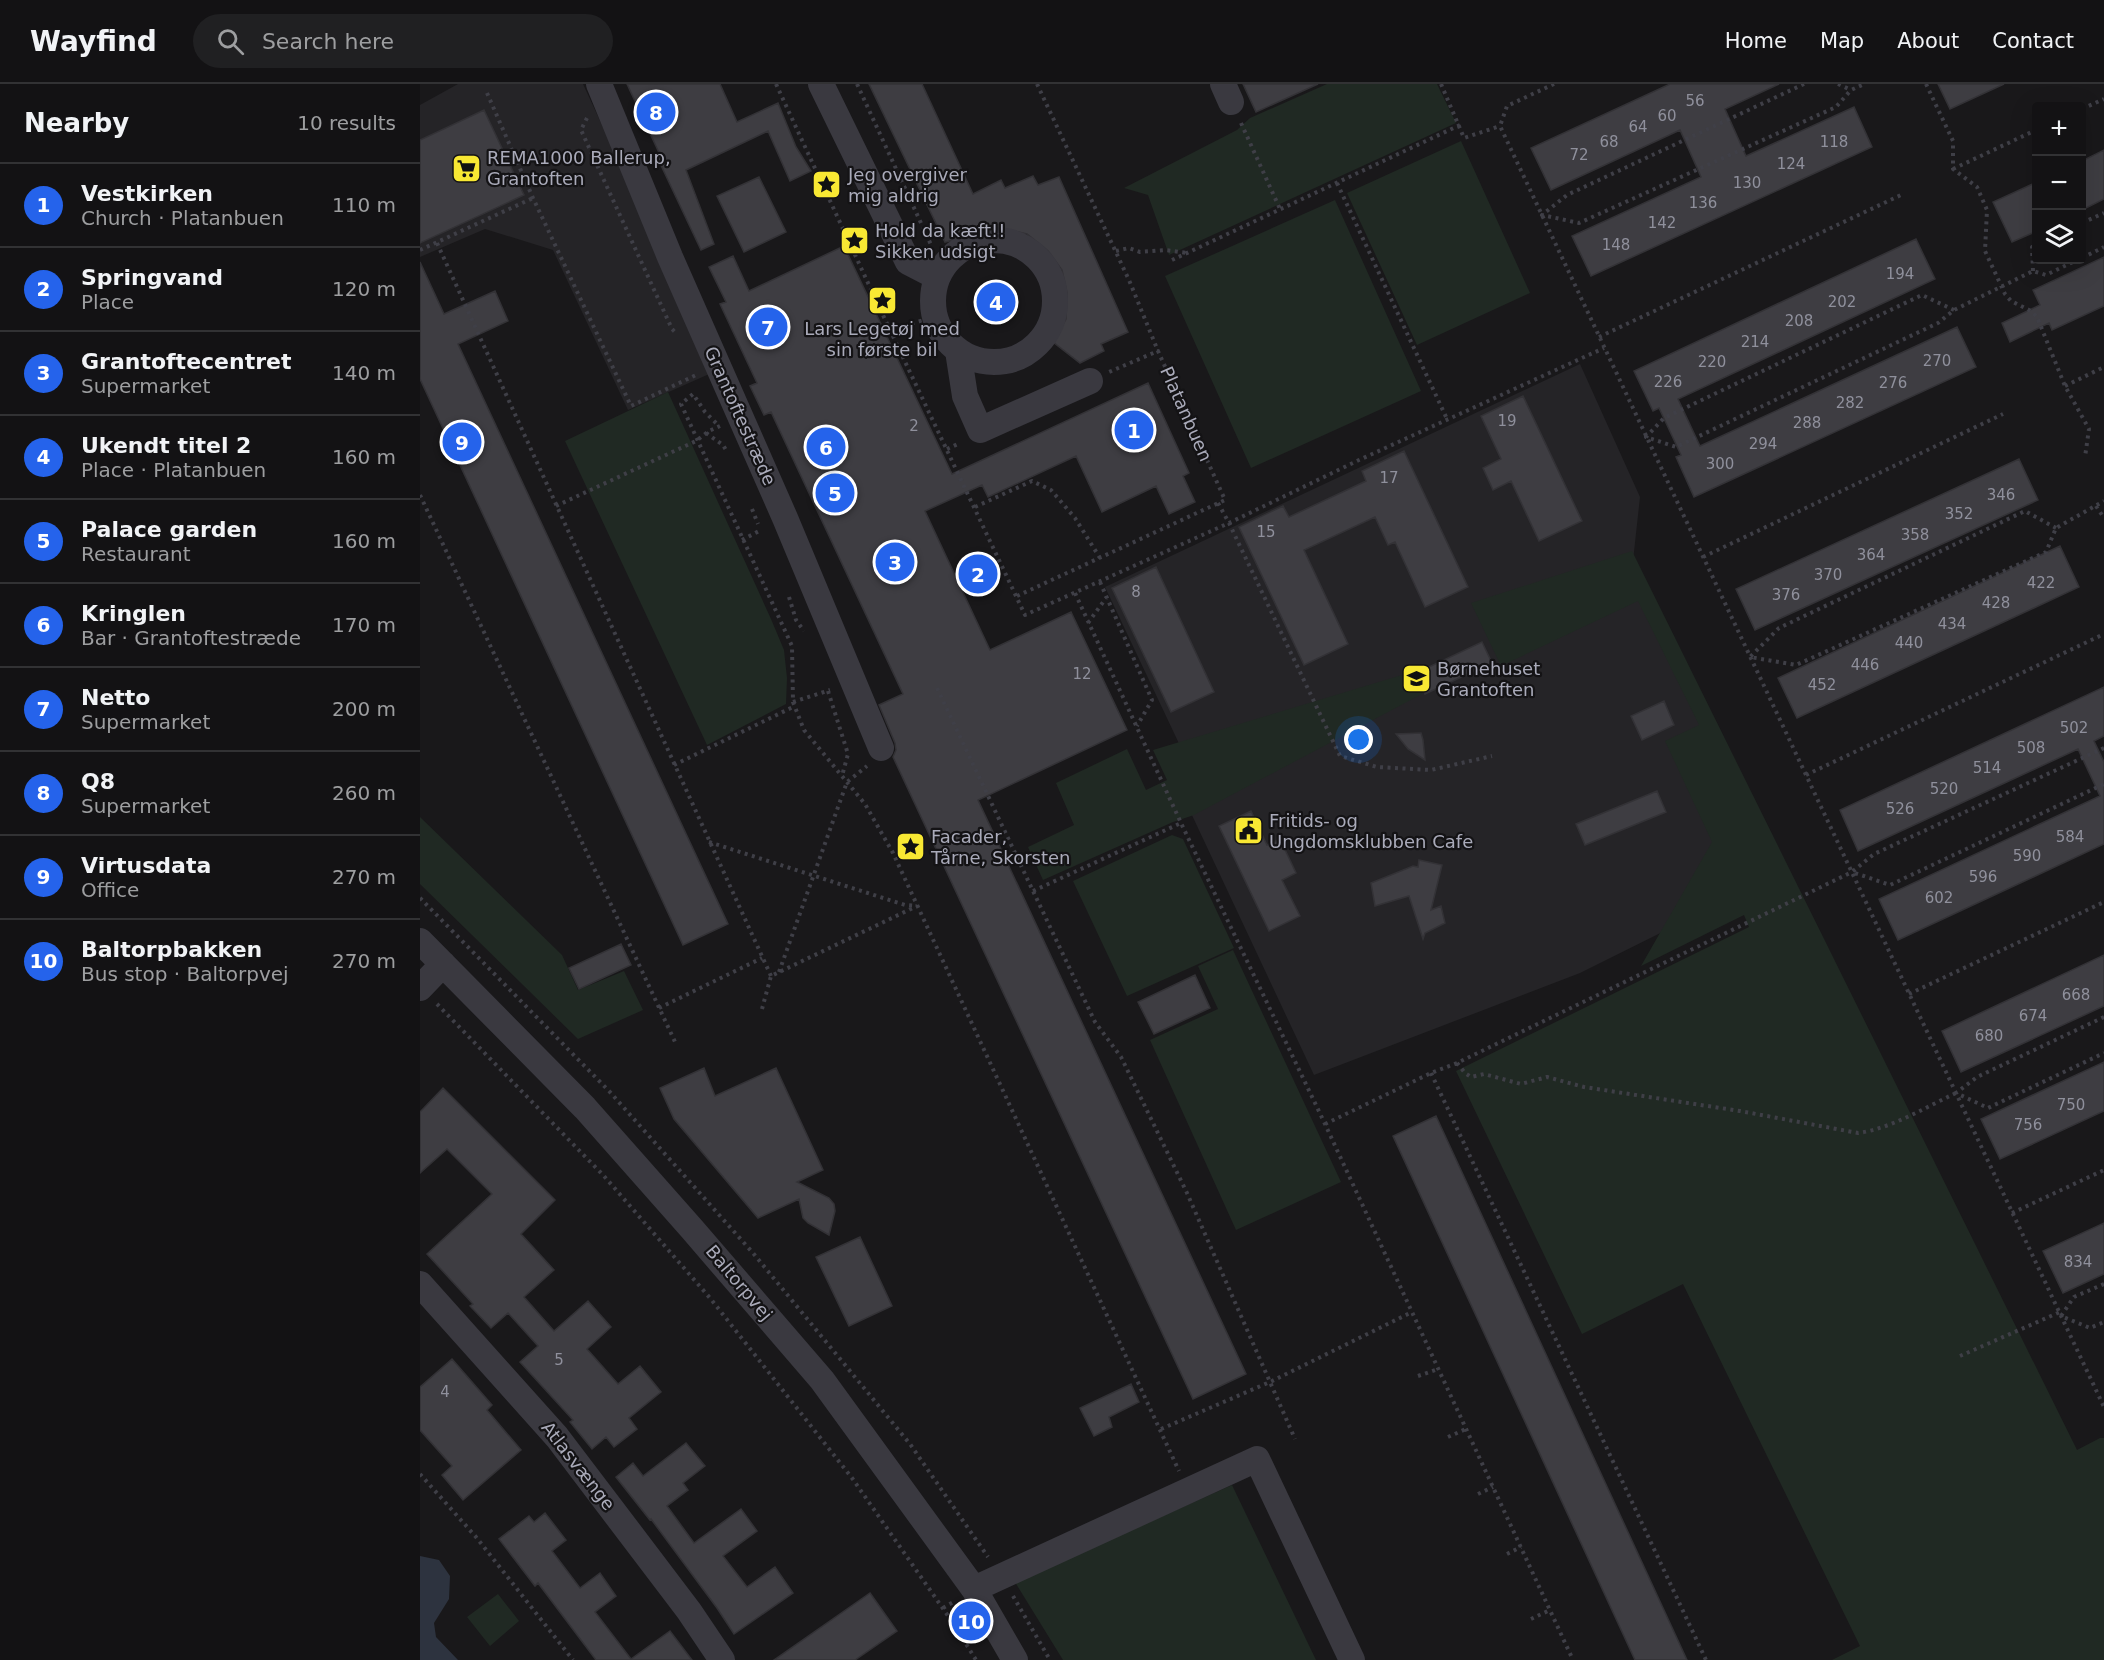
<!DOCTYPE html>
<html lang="en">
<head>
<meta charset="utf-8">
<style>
	body { margin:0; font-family:"DejaVu Sans",sans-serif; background:#202022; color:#f1f3f6 }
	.controls { position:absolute; right:18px; top:18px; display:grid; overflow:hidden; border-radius:6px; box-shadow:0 6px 24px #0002 }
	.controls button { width:54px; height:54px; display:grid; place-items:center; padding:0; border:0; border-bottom:2px solid #323234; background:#131214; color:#f1f3f6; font:30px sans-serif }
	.you { position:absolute; left:939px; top:656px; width:21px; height:21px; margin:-15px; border:4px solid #fff; border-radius:50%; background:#1a73e8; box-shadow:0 0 0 9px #1a73e833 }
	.badge { display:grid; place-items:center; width:39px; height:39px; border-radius:50%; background:#2563eb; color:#fff; font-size:20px; font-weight:700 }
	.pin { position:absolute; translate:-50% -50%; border:3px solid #fff; box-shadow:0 2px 6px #0006 }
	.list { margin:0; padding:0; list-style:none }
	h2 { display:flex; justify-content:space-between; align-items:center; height:78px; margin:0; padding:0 24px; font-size:26px }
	h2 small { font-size:20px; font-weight:400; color:#9d9ea0 }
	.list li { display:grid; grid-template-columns:39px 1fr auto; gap:18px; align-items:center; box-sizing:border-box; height:84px; padding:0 24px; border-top:2px solid #323234 }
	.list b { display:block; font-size:22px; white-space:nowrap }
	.list p { margin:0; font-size:20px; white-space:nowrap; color:#9d9ea0 }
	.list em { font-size:20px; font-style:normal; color:#9d9ea0 }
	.icon { flex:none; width:33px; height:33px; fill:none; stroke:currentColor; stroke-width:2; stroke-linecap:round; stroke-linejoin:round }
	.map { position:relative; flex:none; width:1684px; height:1576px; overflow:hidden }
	header { display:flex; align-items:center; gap:36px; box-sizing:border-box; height:84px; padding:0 30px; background:#131214; border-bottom:2px solid #323234 }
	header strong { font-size:28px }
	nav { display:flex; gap:33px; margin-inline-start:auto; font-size:21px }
	.search { width:420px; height:54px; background:#202022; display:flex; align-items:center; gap:15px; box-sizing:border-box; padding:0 21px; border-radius:33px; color:#9d9ea0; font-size:22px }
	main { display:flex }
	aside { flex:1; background:#131214 }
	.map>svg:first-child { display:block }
</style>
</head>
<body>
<header>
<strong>Wayfind</strong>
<div class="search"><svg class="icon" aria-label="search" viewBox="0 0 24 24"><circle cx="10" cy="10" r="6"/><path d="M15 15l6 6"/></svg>Search here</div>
<nav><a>Home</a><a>Map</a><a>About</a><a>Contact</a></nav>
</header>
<main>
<aside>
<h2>Nearby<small>10 results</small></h2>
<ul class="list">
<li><span class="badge">1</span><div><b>Vestkirken</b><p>Church · Platanbuen</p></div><em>110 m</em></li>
<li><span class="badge">2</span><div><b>Springvand</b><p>Place</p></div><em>120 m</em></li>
<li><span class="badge">3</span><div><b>Grantoftecentret</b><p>Supermarket</p></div><em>140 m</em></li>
<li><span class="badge">4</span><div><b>Ukendt titel 2</b><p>Place · Platanbuen</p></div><em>160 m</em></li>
<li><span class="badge">5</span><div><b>Palace garden</b><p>Restaurant</p></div><em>160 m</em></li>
<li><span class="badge">6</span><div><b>Kringlen</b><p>Bar · Grantoftestræde</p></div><em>170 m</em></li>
<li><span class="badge">7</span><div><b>Netto</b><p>Supermarket</p></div><em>200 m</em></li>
<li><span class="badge">8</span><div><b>Q8</b><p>Supermarket</p></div><em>260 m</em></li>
<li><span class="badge">9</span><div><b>Virtusdata</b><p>Office</p></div><em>270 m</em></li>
<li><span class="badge">10</span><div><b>Baltorpbakken</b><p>Bus stop · Baltorpvej</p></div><em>270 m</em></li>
</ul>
</aside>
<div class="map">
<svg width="1684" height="1576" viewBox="0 0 1684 1576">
	<rect width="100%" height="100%" fill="#19181a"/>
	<path fill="#252427" d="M38,0H163L296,287L208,326L133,166L65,145L0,173V21Z
		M1160,280L1220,413L1212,486L1355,792L1160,889L894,991L755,695L772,687L685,503Z"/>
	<path fill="#202923" d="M907,0H1017L1036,39L749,171L728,111L704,104L817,46L830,34Z
		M1041,57L1110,209L997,261L927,109Z
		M915,116L1001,307L831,384L745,192Z
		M248,308L351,535L364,566L367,594L366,620L287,661L145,357Z
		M1212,467L1657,1366L1680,1354H1684V1576H1412L1440,1562L1263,1200L1162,1250L1036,987L1329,843L1324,831L1221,882L1292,758L1245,657L1279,641L1218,517L1081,582L1051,519Z
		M992,588L1002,610L774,731L753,738L623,796L608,763L654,741L636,699L707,665L726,706L747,696L733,666Z
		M0,733L142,871L158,906L204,887L223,926L158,955L0,800Z
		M752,751L763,755L814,864L707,912L653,797Z
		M813,866L921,1098L816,1146L730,956L798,925L778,882Z
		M812,1401L896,1576H643L595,1498Z
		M78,1510L99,1537L70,1562L47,1533Z"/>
	<path fill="#2d333f" d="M0,1472L19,1476L30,1492L29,1515L14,1539L16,1553L38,1576H0Z"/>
	<path fill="#3e3d42" stroke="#333236" stroke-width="1.5" d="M207,0H300L317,38L358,19L376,63L391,87L370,97L348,47L266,86L294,160L281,166L238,75L241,73Z
		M449,0H502L553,110L581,96L585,104L613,92L618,101L639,93L708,248L681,260L684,267L660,279L633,258L646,235L647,209L642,186L628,167L607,150L581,144L525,158Z
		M823,0H898L836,28Z
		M1250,0H1359L1305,25L1326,72L1434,23L1452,63L1171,192L1152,152L1281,93L1260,46L1131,106L1111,64Z
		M1518,0H1584L1530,25Z
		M64,26L104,111L0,159V56Z
		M1684,66V115L1662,126V77Z
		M339,93L366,148L324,168L297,112Z
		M1617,98V147L1592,158L1573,118Z
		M1496,155L1515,195L1258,315L1280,362L1537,243L1556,283L1274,413L1256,373L1261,371L1239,324L1233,327L1214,287Z
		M424,162L532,390L728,299L769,389L763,392L775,418L749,430L736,402L682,428L656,372L568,413L562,401L505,427L570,566L651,528L707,646L558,716L826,1290L773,1315L473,673L476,666L475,659L459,621L483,610L351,328L344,331L330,302L337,299L300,220L306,218L289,183L313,172L329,207Z
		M1684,173V222L1632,246L1629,239L1590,258L1582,239L1620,221L1613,206Z
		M0,178L24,230L75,207L88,237L38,260L308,840L263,861L0,295Z
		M1103,312L1162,437L1119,457L1091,397L1073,406L1063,384L1081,375L1061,332Z
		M984,367L1048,503L1005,523L975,458L968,461L955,433L884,466L928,560L884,581L819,443L863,422L869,433L946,397L942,387Z
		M1599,375L1618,416L1335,546L1316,505Z
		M1640,462L1659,503L1377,634L1358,594Z
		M736,483L794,608L751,628L692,504Z
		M1062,558L1072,579L1005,610L996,589Z
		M1684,603V652L1674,657L1684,678V760L1478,856L1459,815L1680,712L1658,665L1438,767L1420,726Z
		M1244,617L1254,641L1222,656L1211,632Z
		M1001,649L1003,656L1005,676L988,665L976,650Z
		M1237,707L1246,728L1165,761L1156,740Z
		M831,727L847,761L860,755L876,789L862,796L880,832L849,847L799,742Z
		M999,776L1022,781L1011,826L1021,822L1025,839L1005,849L1003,855L989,812L955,822L951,799L993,782L998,783Z
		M201,860L211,881L159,905L149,884Z
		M1684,871V922L1541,988L1522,947Z
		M775,891L790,924L734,950L718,918Z
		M1684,978V1027L1580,1075L1561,1035Z
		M284,984L295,1012L356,984L403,1086L377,1098L409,1114L414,1120L415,1127L409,1151L388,1139L383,1134L379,1115L338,1134L254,1035L240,1004Z
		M23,1004L135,1116L101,1150L134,1186L104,1213L134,1247L168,1217L191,1243L167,1265L198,1300L220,1282L241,1308L209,1334L217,1345L194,1363L186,1353L172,1365L150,1338L153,1336L100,1278L118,1262L88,1229L71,1244L50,1222L53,1220L7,1170L72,1110L27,1065L0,1089V1028Z
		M1016,1032L1267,1576H1215L973,1052Z
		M1684,1139V1190L1643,1209L1623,1167Z
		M440,1153L472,1222L429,1242L396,1173Z
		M32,1275L72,1321L67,1326L101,1366L43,1416L22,1391L32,1382L0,1346V1303Z
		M711,1300L719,1318L689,1333L692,1343L674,1352L660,1324Z
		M266,1359L285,1382L263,1399L268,1406L247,1422L274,1459L321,1425L337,1447L303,1472L327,1503L355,1483L373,1509L314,1550L297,1524L231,1435L230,1436L196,1393L213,1379L223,1392Z
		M125,1429L146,1456L132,1467L160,1504L180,1489L196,1512L175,1528L211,1575L250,1547L272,1576H176L118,1499L115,1502L79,1455L109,1432L114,1438Z
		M450,1509L477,1547L435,1576H354Z"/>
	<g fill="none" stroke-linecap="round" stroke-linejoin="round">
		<path stroke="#3f3f47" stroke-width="4" stroke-dasharray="3 4.5" stroke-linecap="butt" d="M356,0L461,227L605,531L809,439L920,672L957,683L1011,686L1072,672
			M437,0L512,163
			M617,0L709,196L738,267
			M1021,0L1044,54L1080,42
			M1134,0L1087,22L1080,42L1684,1323
			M1384,0L1147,111L1122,131L1159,139L1416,23L1431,6L1444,0
			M1418,0L1431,6
			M1506,0L1533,57V85L1557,103L1567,126L1565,167L1585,210L1591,217L1611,227L1617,233L1645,302L1669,345L1665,373
			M67,9L113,114L211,322L276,291
			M1662,25L1684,15
			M167,34L161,46L252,245L256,249
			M821,39L860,125
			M1533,85L1616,46
			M917,99L1027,335
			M1662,139L1684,129
			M17,159L351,892
			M0,166L113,114
			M696,167L709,164L720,168L745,166L767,169
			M1662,174L1684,163
			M752,176L1040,41
			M1613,187L1612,163L1616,161
			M1534,226L1502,211L1244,334L1226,353L1256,363L1518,239L1534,226L1613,187L1626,191L1657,176
			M470,246L514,233
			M1179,253L1481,111
			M1645,302L1684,283
			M296,339L285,328L273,310L261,320L372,562L373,618L384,646L445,720L473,769L759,1387
			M286,349L303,361L306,366
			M527,365L540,359
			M0,411L256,960
			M798,419L809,439L939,376L1184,264
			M136,422L276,357L289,347L300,342
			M1676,422L1684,434
			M555,423L612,397L631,406L655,434L680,474
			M332,425L338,440
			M1636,444L1605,427L1359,544L1330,573L1376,581L1626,468L1636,444L1684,417
			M322,456L341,446
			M1283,473L1583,330
			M680,498L732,616L717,642
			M655,509L761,739L905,1040L1153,1576
			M597,512L805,416L738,267L689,288
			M369,513L376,536L384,547
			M668,539L686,514
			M517,604L675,938L701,973L767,1109L875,1355
			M408,607L428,670L422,692
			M373,618L410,606
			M1684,664L1454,770L1432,788L1470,801L1684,700
			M254,681L375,622
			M1386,691L1684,550
			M289,758L485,821L497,822
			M613,807L761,739
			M0,814L189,1007L333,1169L490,1360L568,1473
			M359,888L427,698L447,682
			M1489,910L1684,818
			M17,920L184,1092L290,1214L432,1394L533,1539L556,1576
			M239,924L342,874
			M342,925L351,892L497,822
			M1684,933L1557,993L1536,1009L1568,1024L1684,969
			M1037,979L1045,989L1051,993L1064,990L1101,1000L1127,993L1164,1003L1320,1027L1438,1049C1470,1045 1506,1023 1536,1009
			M1011,989L1286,1576
			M905,1040L1011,989L1037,979L1432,788
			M1592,1129L1684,1086
			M1684,1200L1654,1213L1641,1232L1670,1244L1684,1238
			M1540,1272L1640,1228
			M998,1292L1018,1285
			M741,1345L850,1298L992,1228
			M1028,1353L1046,1345
			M0,1390L56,1453L153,1576
			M1058,1410L1073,1403
			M1087,1470L1101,1463
			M593,1512L630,1576
			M523,1524L535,1517
			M1111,1535L1130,1526"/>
		<path stroke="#3a3940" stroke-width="26" d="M179,0L250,173L365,434L461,664
			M401,0L488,178L517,193
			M803,0L811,18
			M513 217a61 61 0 1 1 122 0a61 61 0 1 1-122 0Z
			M538,267L545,312L560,346L670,297
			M0,857L165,1024L272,1145L402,1296L554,1505L595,1576
			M0,904L23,880
			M0,1200L137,1353L269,1527L302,1576
			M554,1505L837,1375L932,1576"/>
	</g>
	<defs>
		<symbol id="supermarket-square" viewBox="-11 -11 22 22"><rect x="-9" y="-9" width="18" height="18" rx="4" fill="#f8e833" stroke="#141315"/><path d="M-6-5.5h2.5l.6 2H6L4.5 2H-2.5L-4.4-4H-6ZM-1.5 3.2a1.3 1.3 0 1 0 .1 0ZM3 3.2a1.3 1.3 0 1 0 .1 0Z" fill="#111"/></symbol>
		<symbol id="sight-square" viewBox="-11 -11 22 22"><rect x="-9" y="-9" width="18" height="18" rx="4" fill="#f8e833" stroke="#141315"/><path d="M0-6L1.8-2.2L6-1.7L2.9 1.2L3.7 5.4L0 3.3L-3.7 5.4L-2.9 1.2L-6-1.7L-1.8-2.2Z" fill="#111"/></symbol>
		<symbol id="school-square" viewBox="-11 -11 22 22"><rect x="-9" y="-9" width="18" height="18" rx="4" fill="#f8e833" stroke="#141315"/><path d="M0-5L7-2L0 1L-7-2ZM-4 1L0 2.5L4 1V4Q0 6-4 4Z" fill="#111"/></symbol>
		<symbol id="civic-square" viewBox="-11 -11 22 22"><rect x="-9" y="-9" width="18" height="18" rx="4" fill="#f8e833" stroke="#141315"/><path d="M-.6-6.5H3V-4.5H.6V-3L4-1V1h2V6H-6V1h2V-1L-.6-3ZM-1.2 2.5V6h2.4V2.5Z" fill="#111"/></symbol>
	</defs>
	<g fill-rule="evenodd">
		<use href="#supermarket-square" x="30" y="68" width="33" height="33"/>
		<use href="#sight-square" x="390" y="84" width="33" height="33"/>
		<use href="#sight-square" x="418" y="140" width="33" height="33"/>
		<use href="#sight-square" x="446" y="200" width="33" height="33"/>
		<use href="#school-square" x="980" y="578" width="33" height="33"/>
		<use href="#civic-square" x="812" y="730" width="33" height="33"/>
		<use href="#sight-square" x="474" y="746" width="33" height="33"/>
	</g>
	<g text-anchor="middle" stroke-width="4.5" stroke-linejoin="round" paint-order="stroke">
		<g font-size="15" fill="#8f909c">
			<text x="1275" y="22">56</text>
			<text x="1247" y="37">60</text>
			<text x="1218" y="48">64</text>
			<text x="1189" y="63">68</text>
			<text x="1414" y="63">118</text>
			<text x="1159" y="76">72</text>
			<text x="1371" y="85">124</text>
			<text x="1327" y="104">130</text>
			<text x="1283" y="124">136</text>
			<text x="1242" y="144">142</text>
			<text x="1196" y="166">148</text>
			<text x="1480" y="195">194</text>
			<text x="1422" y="223">202</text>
			<text x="1379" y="242">208</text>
			<text x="1335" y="263">214</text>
			<text x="1517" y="282">270</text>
			<text x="1292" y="283">220</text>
			<text x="1248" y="303">226</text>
			<text x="1473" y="304">276</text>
			<text x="1430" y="324">282</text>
			<text x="1087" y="342">19</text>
			<text x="1387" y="344">288</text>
			<text x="494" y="347">2</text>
			<text x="1343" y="365">294</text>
			<text x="1300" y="385">300</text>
			<text x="969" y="399">17</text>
			<text x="1581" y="416">346</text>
			<text x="1539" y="435">352</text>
			<text x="846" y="453">15</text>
			<text x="1495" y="456">358</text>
			<text x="1451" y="476">364</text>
			<text x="1408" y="496">370</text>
			<text x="1621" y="504">422</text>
			<text x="716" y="513">8</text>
			<text x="1366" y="516">376</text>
			<text x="1576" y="524">428</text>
			<text x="1532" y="545">434</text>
			<text x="1489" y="564">440</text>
			<text x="1445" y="586">446</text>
			<text x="662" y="595">12</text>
			<text x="1402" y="606">452</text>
			<text x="1654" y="649">502</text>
			<text x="1611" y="669">508</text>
			<text x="1567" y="689">514</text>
			<text x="1524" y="710">520</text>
			<text x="1480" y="730">526</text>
			<text x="1650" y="758">584</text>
			<text x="1607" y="777">590</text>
			<text x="1563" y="798">596</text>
			<text x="1519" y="819">602</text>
			<text x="1656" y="916">668</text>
			<text x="1613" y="937">674</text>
			<text x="1569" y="957">680</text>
			<text x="1651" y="1026">750</text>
			<text x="1608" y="1046">756</text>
			<text x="1658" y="1183">834</text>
			<text x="139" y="1281">5</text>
			<text x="25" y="1313">4</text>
		</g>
		<g font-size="18" fill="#aaabba" stroke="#141315" text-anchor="start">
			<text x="67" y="80">REMA1000 Ballerup,<tspan x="67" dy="21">Grantoften</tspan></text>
			<text x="428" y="97">Jeg overgiver<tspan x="428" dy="21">mig aldrig</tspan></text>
			<text x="455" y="153">Hold da kæft!!<tspan x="455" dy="21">Sikken udsigt</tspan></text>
			<text x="462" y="251" text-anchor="middle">Lars Legetøj med<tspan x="462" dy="21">sin første bil</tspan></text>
			<text x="1017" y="591">Børnehuset<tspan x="1017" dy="21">Grantoften</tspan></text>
			<text x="849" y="743">Fritids- og<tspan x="849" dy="21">Ungdomsklubben Cafe</tspan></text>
			<text x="511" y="759">Facader,<tspan x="511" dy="21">Tårne, Skorsten</tspan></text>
		</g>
		<g font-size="18" fill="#aaabba" stroke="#141315">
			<text transform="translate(766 330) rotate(66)" y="6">Platanbuen</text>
			<text transform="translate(320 332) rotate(66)" y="6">Grantoftestræde</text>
			<text transform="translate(319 1199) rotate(50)" y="6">Baltorpvej</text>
			<text transform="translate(158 1382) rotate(52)" y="6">Atlasvænge</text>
		</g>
	</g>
</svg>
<div class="controls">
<button>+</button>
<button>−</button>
<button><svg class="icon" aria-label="layers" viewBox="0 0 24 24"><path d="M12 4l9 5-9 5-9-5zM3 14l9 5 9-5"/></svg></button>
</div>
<div class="you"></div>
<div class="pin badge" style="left:714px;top:346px">1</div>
<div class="pin badge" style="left:558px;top:490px">2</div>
<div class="pin badge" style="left:475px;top:478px">3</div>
<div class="pin badge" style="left:576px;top:218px">4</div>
<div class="pin badge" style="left:415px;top:409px">5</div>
<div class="pin badge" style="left:406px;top:363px">6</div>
<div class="pin badge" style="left:348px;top:243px">7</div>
<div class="pin badge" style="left:236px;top:28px">8</div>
<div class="pin badge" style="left:42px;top:358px">9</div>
<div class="pin badge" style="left:551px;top:1537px">10</div>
</div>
</main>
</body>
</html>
